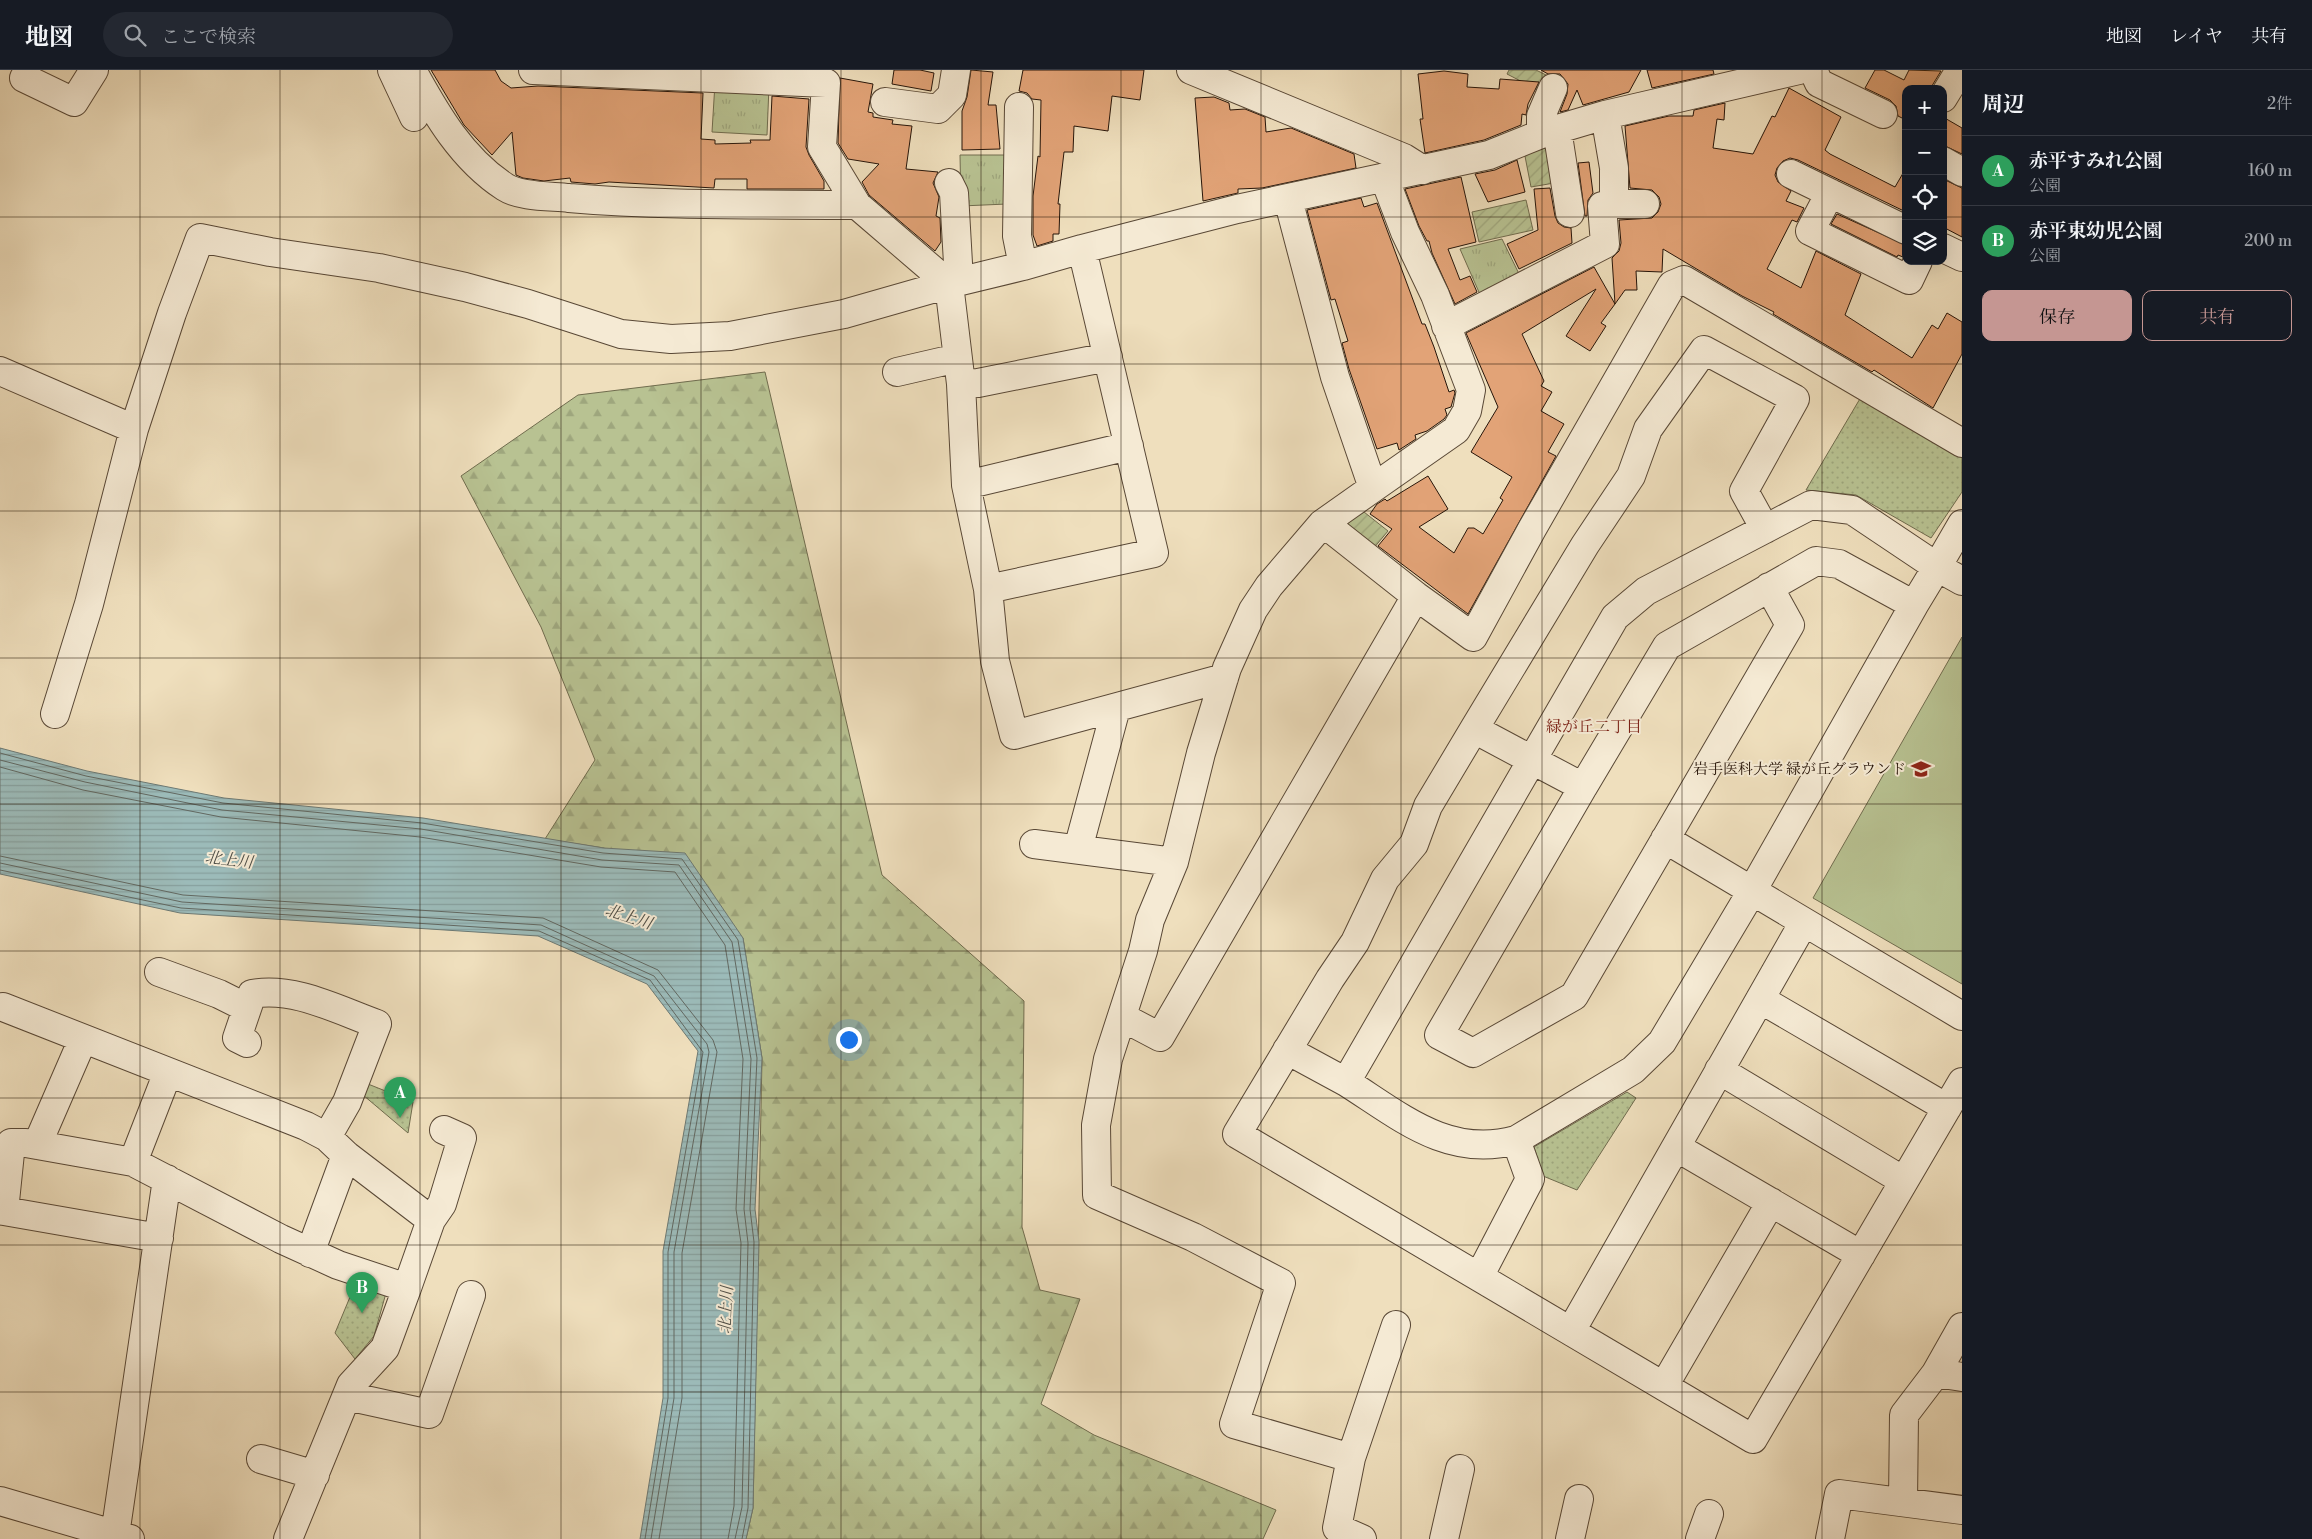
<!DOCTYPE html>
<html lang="ja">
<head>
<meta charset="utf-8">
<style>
	body { margin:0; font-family:"Libre Bodoni","Noto Serif JP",serif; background:#242831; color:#f1f3f6 }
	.controls { position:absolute; right:15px; top:15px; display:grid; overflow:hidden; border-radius:10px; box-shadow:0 5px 20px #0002 }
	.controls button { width:45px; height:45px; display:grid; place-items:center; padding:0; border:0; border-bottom:1px solid #363941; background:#171b24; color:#f1f3f6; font:25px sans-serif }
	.you { position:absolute; left:848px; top:969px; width:18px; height:18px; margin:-12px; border:4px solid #fff; border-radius:50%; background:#1a73e8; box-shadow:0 0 0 8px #1a73e833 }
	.badge { display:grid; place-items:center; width:32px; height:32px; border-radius:50%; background:#c59692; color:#fff; font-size:16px; font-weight:700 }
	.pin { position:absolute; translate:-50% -41px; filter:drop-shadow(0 1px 2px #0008) }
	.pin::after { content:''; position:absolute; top:26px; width:18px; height:15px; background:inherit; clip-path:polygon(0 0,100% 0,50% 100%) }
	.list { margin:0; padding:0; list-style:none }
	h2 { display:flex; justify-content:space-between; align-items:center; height:65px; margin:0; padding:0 20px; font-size:21px }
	h2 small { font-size:16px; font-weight:400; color:#9ea1a6 }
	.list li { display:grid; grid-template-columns:32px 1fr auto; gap:15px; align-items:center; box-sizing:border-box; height:70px; padding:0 20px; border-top:1px solid #363941 }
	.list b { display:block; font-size:19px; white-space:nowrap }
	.list p { margin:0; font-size:16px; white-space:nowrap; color:#9ea1a6 }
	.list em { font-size:16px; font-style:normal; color:#9ea1a6 }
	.actions { display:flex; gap:10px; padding:15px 20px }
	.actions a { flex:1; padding:11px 0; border:1px solid #c59692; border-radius:10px; text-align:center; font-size:18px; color:#c59692 }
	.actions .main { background:#c59692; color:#111 }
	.icon { flex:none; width:28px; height:28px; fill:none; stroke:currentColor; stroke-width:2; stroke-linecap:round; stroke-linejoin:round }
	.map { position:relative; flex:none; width:1962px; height:1469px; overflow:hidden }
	header { display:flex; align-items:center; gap:30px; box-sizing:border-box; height:70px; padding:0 25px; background:#171b24; border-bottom:1px solid #363941 }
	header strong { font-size:24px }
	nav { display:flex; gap:28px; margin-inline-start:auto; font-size:18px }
	.search { width:350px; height:45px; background:#242831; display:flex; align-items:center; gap:12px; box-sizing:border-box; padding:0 18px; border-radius:28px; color:#9ea1a6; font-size:19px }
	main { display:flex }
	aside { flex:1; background:#171b24 }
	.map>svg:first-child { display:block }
</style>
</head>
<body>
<header>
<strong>地図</strong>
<div class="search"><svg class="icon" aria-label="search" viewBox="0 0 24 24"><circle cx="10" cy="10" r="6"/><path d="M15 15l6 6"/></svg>ここで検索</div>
<nav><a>地図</a><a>レイヤ</a><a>共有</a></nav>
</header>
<main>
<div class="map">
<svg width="1962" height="1469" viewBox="0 0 1962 1469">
	<defs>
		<pattern id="grass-tufts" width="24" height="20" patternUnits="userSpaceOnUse" patternTransform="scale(1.25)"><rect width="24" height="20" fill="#b8c292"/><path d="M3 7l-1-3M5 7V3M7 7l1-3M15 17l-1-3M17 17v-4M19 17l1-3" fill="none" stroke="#9ea67d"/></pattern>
		<pattern id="forest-firs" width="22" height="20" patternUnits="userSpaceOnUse" patternTransform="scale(1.25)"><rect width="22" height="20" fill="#b8c292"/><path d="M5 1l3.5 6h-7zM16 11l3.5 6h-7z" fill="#9ea67d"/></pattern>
		<pattern id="park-dots" width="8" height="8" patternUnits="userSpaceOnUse" patternTransform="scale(1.25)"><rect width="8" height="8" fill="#b8c292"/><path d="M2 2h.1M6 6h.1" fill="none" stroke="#9ea67d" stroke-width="1.8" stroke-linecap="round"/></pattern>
		<pattern id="garden-furrows" width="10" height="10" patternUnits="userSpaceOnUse" patternTransform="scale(1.25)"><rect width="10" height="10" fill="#b8c292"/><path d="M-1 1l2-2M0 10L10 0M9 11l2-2" fill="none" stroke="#9ea67d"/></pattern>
		<pattern id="water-rules" width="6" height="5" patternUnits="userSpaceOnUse" patternTransform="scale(1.25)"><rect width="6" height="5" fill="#9cbbb9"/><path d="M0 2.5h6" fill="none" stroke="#86a09e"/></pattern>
	</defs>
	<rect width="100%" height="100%" fill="#efdfbd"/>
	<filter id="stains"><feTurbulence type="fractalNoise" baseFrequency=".004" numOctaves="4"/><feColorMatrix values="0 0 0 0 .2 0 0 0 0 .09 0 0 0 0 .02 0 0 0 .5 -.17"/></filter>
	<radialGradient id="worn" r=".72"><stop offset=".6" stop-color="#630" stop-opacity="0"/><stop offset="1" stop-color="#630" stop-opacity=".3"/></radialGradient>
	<path fill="url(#grass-tufts)" stroke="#706c4e" d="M715,13L769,16L767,65L712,62Z
		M960,85H1006L1007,134L961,136Z
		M1502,169L1522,210L1482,229L1460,179Z"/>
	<path fill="url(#forest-firs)" stroke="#706c4e" d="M765,302L882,805L1024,931L1022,1157L1040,1220L1080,1229L1041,1334L1094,1365L1276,1440L1263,1469H746L753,1438L762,988L743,868L604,778L545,769L595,690L541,557L461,406L578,325Z"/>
	<path fill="url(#park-dots)" stroke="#706c4e" d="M1861,327L1962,382V422L1931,468L1856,425L1806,420Z
		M368,1014L413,1032L408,1063L363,1025Z
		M1627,1022L1636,1028L1577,1120L1543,1106L1534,1077Z
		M355,1215L386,1223L374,1266L355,1289L335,1263Z"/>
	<path fill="url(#garden-furrows)" stroke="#706c4e" d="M1509,0H1536L1548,6L1540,21L1507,4Z
		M1552,70L1560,112L1531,117L1523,76Z
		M1526,130L1533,160L1479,172L1472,142Z
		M1364,442L1388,461L1373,479L1346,456L1351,449Z"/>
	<path fill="#b8c292" stroke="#706c4e" d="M1962,567V914L1813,828Z"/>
	<path fill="url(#water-rules)" stroke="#6d7973" d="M0,678L87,701L224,728L423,748L604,778L685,783L743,868L762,988L755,1139L759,1172L753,1438L746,1469H640L663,1328V1181L698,981L647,914L538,866L180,843L0,804Z"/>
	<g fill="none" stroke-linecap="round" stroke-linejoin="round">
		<path stroke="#626861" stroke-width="1" d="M0,683L86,706L223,733L422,753L603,783L682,789L738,870L757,988L750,1139L754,1172L748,1438L742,1469
			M0,690L85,712L222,740L421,759L602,790L679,795L732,872L751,989L744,1139L748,1173L742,1437L735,1469
			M0,697L83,720L221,747L420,767L601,797L675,802L725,875L743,989L736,1139L741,1173L734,1436L728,1469
			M0,786L183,825L543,848L658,900L713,970L717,982L682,1183V1328L659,1469
			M0,793L182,832L541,855L654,906L707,974L709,982L674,1182V1328L651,1469
			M0,800L181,838L539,861L650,910L703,982L668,1182V1328L645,1469"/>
	</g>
	<path fill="#e2a377" stroke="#271509" d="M431,0H495L501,11L511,18L538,16L703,23L701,69L715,70V74L751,73L750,70H770L772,26L809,29L806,77L809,85L824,111V119H747V109H715L714,118L609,112L595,114L571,112L570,108L544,111L523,108L516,105L512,62L492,85L464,55Z
		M894,0H920L934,3L931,21L892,14Z
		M971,0L993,2L988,35H996L1000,79L962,80V41L967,27Z
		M1023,0H1144L1140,30L1112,26L1108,61L1074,56L1073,82H1064L1058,134H1060L1059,164H1053V171L1037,176L1033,165V126L1038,86L1040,87L1041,30L1032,29L1027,23L1019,21Z
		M1541,0H1641L1629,22L1583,35L1577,20L1568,40L1560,42L1567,24L1568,14L1560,4H1548Z
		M1647,0H1713L1714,4L1652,18Z
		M1875,0H1884L1904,10L1909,0L1941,1L1930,19H1906V50L1898,46L1896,36L1890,30L1865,18Z
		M1444,1L1468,4L1467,17L1499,19L1500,9L1539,12L1528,34L1526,45L1522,44L1521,55L1484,70L1425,83L1420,49H1423L1418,4Z
		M840,8L873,14L868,42L873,43V47L893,50L892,54L912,56L906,99L938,102L933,113L939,127L936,146L940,148L941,172L935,181L869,125L862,112L879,94L848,89L838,73Z
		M1789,18L1841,47L1825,80L1830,84L1895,117L1906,98V142L1798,90L1790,88L1783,91L1777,98L1775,105L1778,112L1791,121L1786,131L1804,138L1797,152L1792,150L1767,199L1801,218L1816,181L1861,204L1845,245L1912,288L1932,255L1938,259L1947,243L1962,252V284L1933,338L1874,300L1872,302L1773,244L1774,242L1742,226L1663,179L1662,202L1636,201L1637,220H1625L1615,234L1612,188L1619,181L1621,173L1619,150L1652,148L1658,142L1661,134L1659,127L1652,120L1630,118L1625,56L1669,46H1693L1694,40L1725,33L1724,50L1717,49L1713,78L1753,84L1772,46L1775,47Z
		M1214,27L1229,33L1230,40L1245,39L1265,47L1266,62L1291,58L1354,84L1356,98L1262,118L1238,119V123L1203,131L1195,28Z
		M1943,47L1962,58V84L1943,75Z
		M1517,90L1525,122L1488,132L1475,104L1495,100Z
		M1589,92L1593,123L1588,130L1587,146H1585L1578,93Z
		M1461,107L1476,172L1448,179L1460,210L1470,206L1477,222L1455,234L1432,183L1429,171H1427L1419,156L1405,119Z
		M1943,109L1962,118V167L1943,157Z
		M1550,118L1555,146L1558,153L1564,157L1571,158L1572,173L1519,199L1507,174L1538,160L1534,119Z
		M1361,128L1364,137L1377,133L1422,254H1425L1434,277L1449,322L1454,320L1455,323L1451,337L1445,339L1447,345L1444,349L1427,361L1415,365L1416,369L1399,380L1397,373L1377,379L1349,299L1342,273L1348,271L1335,229L1331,230L1307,140Z
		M1837,144L1906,175V182L1903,187L1898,185L1897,187L1831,154Z
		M1594,197L1615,234L1601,253L1606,256L1590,281L1566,266L1596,219L1522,264L1544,311L1541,316L1552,322L1541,341L1564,354L1548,382L1556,386L1468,544L1378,476L1392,459L1370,444L1377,434L1385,429L1387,431L1428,406L1448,439L1419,457L1454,483L1468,458H1474L1483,464L1503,430L1500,428L1512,407L1471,382L1498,337L1466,263Z"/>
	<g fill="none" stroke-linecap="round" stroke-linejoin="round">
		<defs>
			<path id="minor" d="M392,0L414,47
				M412,0C436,44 462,89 505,117C520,127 551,126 569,128C664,136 761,134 857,135L949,214L1023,196L1082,179
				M533,0L826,13L822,77L857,135
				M1191,0L1404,88L1423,100
				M1813,0L1819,13L1883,44
				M24,8L74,32L94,0
				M1943,28L1960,0
				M885,32L938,39L952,25L956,0
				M1019,37L1017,166L1023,196
				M1557,59L1570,143
				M1541,64V46L1553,18
				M1943,91L1962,102
				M1791,104L1906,160
				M949,113L954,123L959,211
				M1830,123L1810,161L1909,210L1918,191
				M1288,129L1335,307L1373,418L1322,454L1269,516L1253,540L1227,598L1201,683L1174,792L1150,850L1143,881L1108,989L1096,1055L1097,1125L1193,1167L1281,1213L1234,1354L1351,1388L1337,1458L1362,1469
				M1614,134H1645
				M1943,178L1962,187
				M1446,256L1605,174L1602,136L1614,134V98L1605,45
				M0,301L134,359
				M897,302L949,290L957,285
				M961,314L978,313L1108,287
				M966,415L1129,376
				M1373,418L1456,360L1467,341L1471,320L1435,225L1405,162L1384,107
				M1811,435L1852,440L1937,497L1914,535L1839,494L1816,491L1667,576L1583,717L1532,690L1615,547L1646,521Z
				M1322,454L1335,462L1416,526L1473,567L1532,459L1672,215L1684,210L1962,373
				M1962,454L1937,497L1962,511
				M1765,459L1744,421L1795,329L1704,280L1648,359L1631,406L1585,475L1474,659L1428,736L1414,774L1385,809L1355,872L1330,909L1237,1064L1753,1369L1962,1012
				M988,519L1154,483L1082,179L1237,139L1489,85L1541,64L1605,45L1799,0
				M55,644L89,534L134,359L172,243L200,168L270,182L379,198L465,217L528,234L621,264L671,269L730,266L844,244L949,214L961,314L966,415L988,519L995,591L1014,665L1224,608
				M1583,717L1439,965L1473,983L1574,926L1790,555L1769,517
				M1665,769L1962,946
				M1034,774L1174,792
				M1078,779L1116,638
				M159,902L219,924L247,938
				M1760,929L1947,1038
				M3,937L306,1056L327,1067
				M1122,947L1160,967L1416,526
				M247,973L237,968L252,924C293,916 338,940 377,954L347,1032L327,1067L346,1085L431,1150
				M1287,980L1346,1012L1532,690L1474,659
				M1719,1000L1904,1111
				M1346,1012C1400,1046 1448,1089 1516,1070
				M37,1075L83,969
				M1676,1077L1861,1185
				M133,1092L168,1002
				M159,1168L4,1141L11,1073H26L133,1092L281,1169L338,1195L407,1218L385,1278L351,1315L288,1469
				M310,1183L346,1085
				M1479,1207L1530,1109L1516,1070L1633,1000L1662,972L1752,821L1914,535
				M407,1218L431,1150L442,1134L462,1068L444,1060
				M1571,1261L1804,852
				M1936,1303L1962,1307
				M1664,1316L1771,1132
				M347,1326L429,1344L471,1225
				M1351,1388L1396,1255
				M261,1389L315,1405
				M0,1431L130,1469
				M1903,1432L1904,1345L1936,1303L1962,1257
				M115,1465L167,1109
				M1444,1469L1460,1399
				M1570,1469L1579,1429
				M1700,1469L1709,1444
				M1830,1469L1839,1424L1962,1440"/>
		</defs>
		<use href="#minor" stroke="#594836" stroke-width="30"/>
		<use href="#minor" stroke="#f5ead4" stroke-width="28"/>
	</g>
	<path fill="none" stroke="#271509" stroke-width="1" stroke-opacity="0.55" d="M140,0V1469M280,0V1469M420,0V1469M561,0V1469M701,0V1469M841,0V1469M981,0V1469M1121,0V1469M1261,0V1469M1401,0V1469M1542,0V1469M1682,0V1469M1822,0V1469M0,147H1906M1943,147H1962M0,294H1962M0,441H1962M0,588H1962M0,734H1962M0,881H1962M0,1028H1962M0,1175H1962M0,1322H1962"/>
	<defs>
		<symbol id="university-bare" viewBox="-9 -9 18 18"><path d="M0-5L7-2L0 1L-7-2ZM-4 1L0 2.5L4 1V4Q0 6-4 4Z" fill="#8f2418" stroke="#f5ead4" stroke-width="2.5" paint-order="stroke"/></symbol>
	</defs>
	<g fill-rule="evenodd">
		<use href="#university-bare" x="1907" y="685" width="28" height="28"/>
	</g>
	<g text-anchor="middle" stroke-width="4" stroke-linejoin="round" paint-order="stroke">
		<g font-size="15" fill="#271509" stroke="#f5ead4" text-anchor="end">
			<text x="1906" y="704">岩手医科大学 緑が丘グラウンド</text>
		</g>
		<g font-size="16" fill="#7a1f14" stroke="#f5ead4">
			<text x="1594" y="662">緑が丘二丁目</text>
		</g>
		<g font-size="16" font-style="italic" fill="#504f47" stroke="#f5ead4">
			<text transform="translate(229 789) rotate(7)" y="6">北上川</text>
			<text transform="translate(629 846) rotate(18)" y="6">北上川</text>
			<text transform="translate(725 1240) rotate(-87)" y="6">北上川</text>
		</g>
	</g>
	<rect width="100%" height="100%" filter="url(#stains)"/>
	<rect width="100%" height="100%" fill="url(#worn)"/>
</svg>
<div class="controls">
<button>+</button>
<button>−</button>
<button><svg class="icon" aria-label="locate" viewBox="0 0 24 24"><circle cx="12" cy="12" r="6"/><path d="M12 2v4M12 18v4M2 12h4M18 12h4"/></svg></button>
<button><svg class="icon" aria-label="layers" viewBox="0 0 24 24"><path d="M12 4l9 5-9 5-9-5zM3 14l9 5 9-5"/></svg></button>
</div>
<div class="you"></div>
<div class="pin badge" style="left:400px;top:1048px;background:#2e9e5b">A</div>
<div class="pin badge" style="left:362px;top:1243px;background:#2e9e5b">B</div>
</div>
<aside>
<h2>周辺<small>2件</small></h2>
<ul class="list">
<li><span class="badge" style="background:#2e9e5b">A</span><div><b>赤平すみれ公園</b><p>公園</p></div><em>160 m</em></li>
<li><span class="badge" style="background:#2e9e5b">B</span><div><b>赤平東幼児公園</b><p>公園</p></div><em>200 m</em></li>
</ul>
<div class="actions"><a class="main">保存</a><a>共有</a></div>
</aside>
</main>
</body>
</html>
